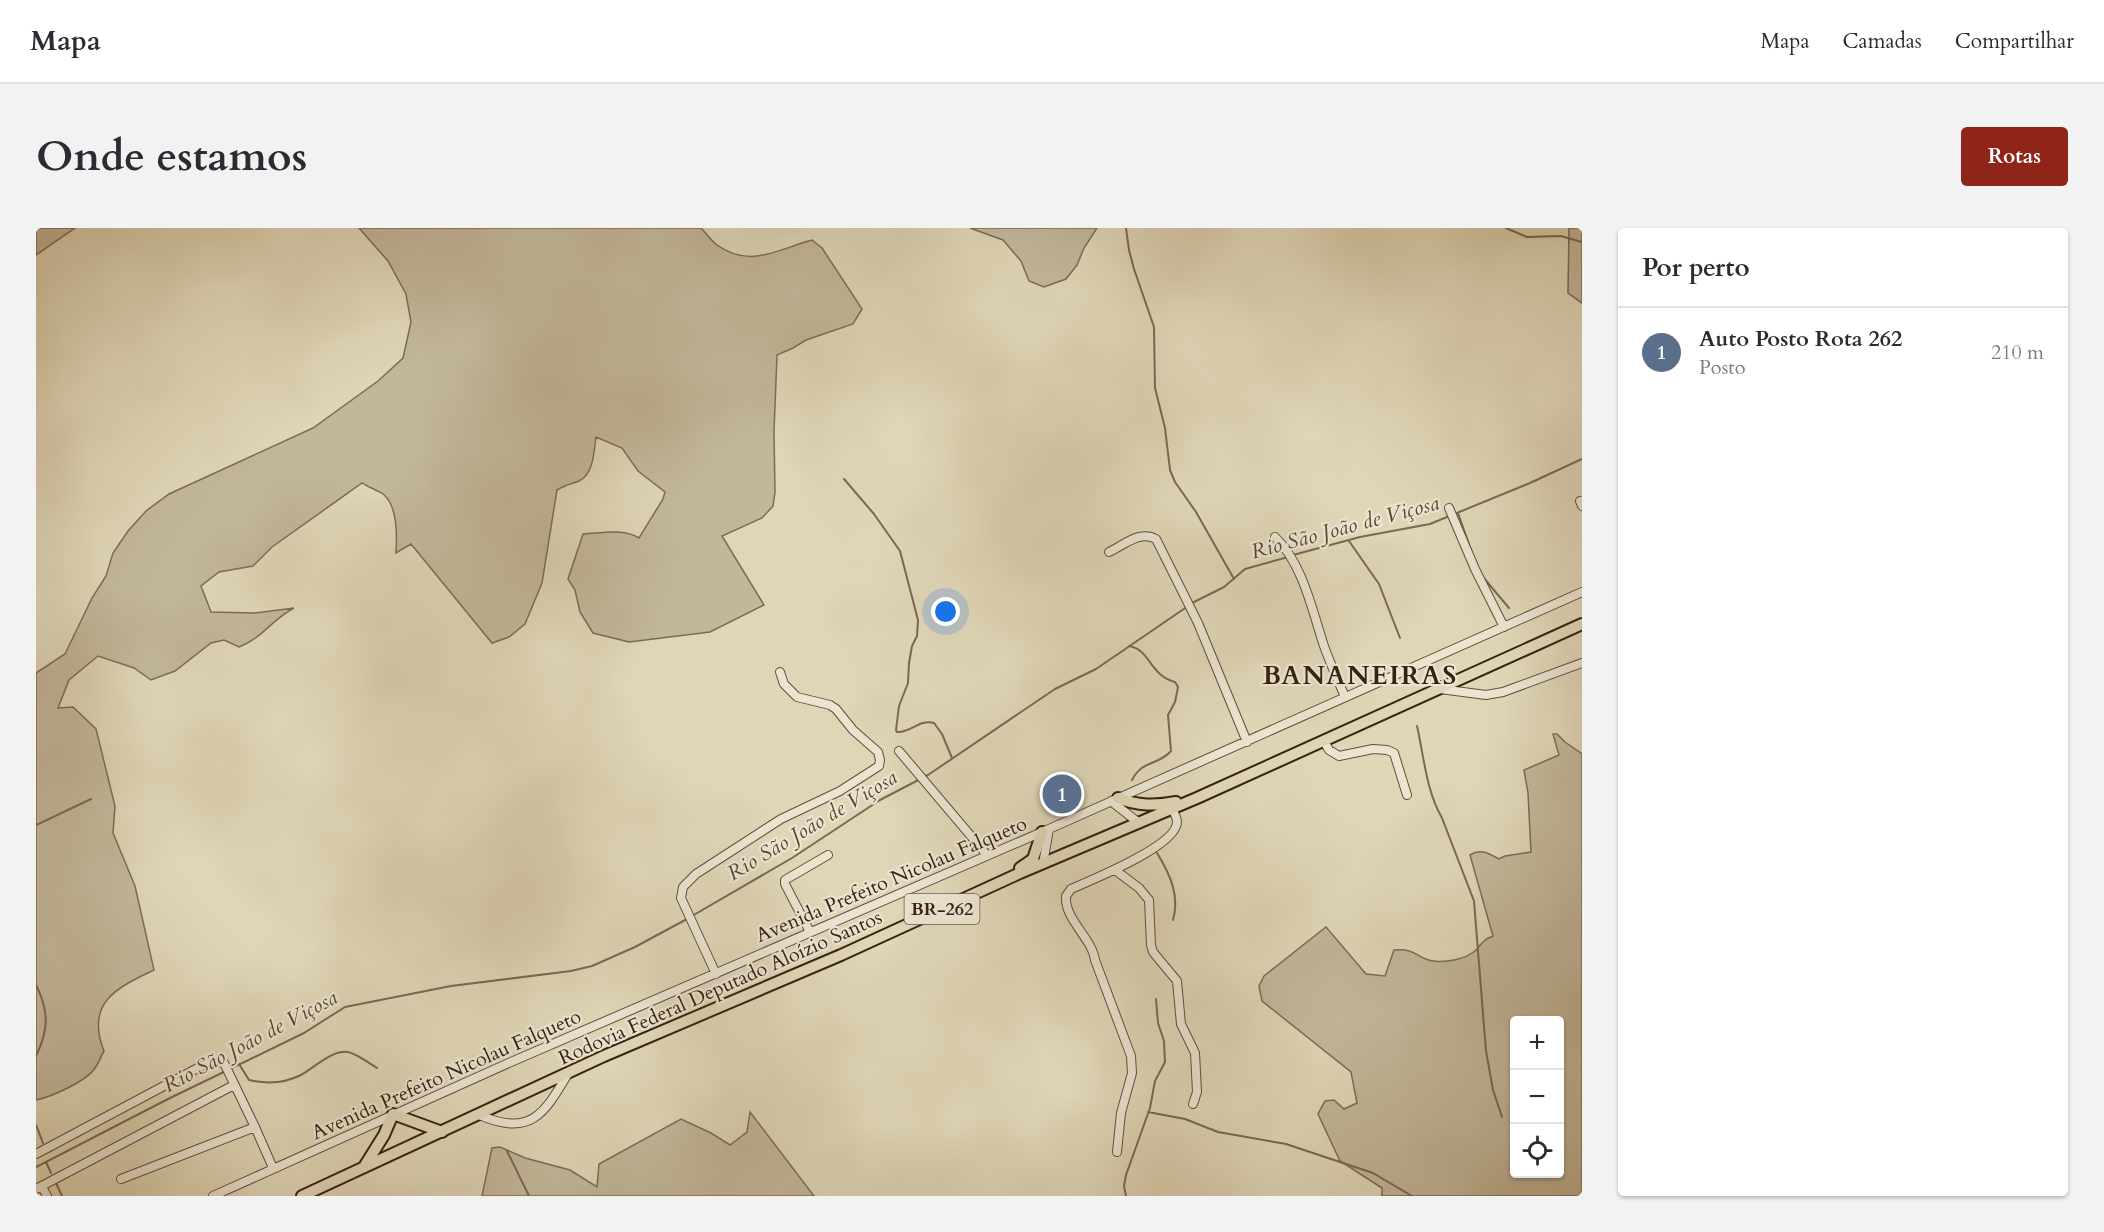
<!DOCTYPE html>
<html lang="pt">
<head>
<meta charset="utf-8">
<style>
	body { margin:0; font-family:Cardo,serif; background:#f2f2f3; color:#2b2b33 }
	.controls { position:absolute; right:18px; bottom:18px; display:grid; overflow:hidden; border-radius:6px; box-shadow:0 2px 4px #0004 }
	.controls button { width:54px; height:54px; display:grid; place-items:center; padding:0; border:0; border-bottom:2px solid #e1e1e2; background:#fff; color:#2b2b33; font:30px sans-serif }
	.you { position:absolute; left:910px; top:384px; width:21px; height:21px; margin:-15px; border:4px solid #fff; border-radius:50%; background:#1a73e8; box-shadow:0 0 0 9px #1a73e833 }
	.badge { display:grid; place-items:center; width:39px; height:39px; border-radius:50%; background:#8f2418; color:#fff; font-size:20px; font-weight:700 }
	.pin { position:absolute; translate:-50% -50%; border:3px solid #fff; box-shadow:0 2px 6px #0006 }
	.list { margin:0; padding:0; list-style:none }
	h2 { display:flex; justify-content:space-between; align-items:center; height:78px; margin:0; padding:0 24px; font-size:26px }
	h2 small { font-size:20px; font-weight:400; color:#7c7c81 }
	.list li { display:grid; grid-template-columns:39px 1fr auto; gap:18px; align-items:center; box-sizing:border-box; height:90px; padding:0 24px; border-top:2px solid #e1e1e2 }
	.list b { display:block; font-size:22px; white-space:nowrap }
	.list p { margin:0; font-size:20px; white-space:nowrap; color:#7c7c81 }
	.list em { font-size:20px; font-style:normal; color:#7c7c81 }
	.icon { flex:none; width:33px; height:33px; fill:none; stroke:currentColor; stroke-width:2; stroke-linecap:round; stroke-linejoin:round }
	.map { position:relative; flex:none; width:1546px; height:968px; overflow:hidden; border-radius:6px }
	header { display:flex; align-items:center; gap:36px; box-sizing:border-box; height:84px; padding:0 30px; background:#fff; border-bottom:2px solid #e1e1e2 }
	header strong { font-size:28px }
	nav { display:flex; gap:33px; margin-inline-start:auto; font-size:21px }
	.intro { display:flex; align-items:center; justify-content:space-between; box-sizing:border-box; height:144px; padding:0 36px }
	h1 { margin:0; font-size:42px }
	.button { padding:15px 27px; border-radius:6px; background:#8f2418; color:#fff; font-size:21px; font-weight:700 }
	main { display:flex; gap:36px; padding:0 36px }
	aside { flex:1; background:#fff; border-radius:6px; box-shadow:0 2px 4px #0004 }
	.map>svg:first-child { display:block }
</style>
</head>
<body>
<header>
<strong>Mapa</strong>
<nav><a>Mapa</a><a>Camadas</a><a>Compartilhar</a></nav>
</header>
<div class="intro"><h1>Onde estamos</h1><a class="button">Rotas</a></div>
<main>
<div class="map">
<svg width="1546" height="968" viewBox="0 0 1546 968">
	<rect width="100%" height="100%" fill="#dfd6b8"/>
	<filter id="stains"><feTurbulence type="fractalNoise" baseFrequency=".00333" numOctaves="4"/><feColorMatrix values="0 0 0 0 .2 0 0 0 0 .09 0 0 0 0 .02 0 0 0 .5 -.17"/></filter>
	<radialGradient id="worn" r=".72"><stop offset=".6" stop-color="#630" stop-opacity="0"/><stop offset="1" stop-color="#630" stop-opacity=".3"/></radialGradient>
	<path fill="#c2b79b" stroke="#7c6c56" stroke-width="1.5" fill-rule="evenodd" d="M0,0H39L0,27Z
		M323,0H665C670,5 675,13 681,17C715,41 742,21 776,12L786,20L826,81L817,96L770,112L757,120L741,127L738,204L739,264L737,278L726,290L686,308L728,377L674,404L593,414L557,405L544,384L539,362L532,351L547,306C566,305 587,300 603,310L627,271L629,264L602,243L586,220L560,209C558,222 558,246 543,253C535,256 529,257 521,262L506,355L489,396L473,409L456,415L375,316L360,325C361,308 362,278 347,266C341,262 332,259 326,255L236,319L217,338L183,344L165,358L175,384L219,385L258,380C235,392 228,409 203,419L188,412L175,415L139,443L115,452L98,440L62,428L33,452L22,480L37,479L60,501L79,578L77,605L99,658L118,742C80,760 49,775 68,823C65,828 63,835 59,840C51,853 15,869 0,872V445L29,426L56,370L70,348L77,325L92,303L110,283L133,266L277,200L342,153L367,130L375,94L370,66L352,33Z
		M934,0H1061L1048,20L1041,37L1030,51L1008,59L993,53L985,33L967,12Z
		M1533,0H1546V75L1532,65Z
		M1517,506H1521L1529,514L1546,526V968H1346V960L1304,933L1282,886L1289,873L1298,872L1308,881L1321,875L1315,844L1226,773L1223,758L1228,748L1290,699L1330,746L1349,748L1358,722C1382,720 1380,731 1398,733C1410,735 1429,731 1439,723C1447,715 1445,713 1457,708L1434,627C1445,620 1454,626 1463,631L1469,628L1495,624L1492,565L1488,542L1523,527ZM1478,792H1524V946H1478Z
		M714,884L778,968H446L456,920L464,919L489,930L534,942L561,959L563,936L645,891L675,905L694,917L711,904Z"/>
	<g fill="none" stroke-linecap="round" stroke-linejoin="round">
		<path stroke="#796953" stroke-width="2" d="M1090,0L1093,22L1098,41L1118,99L1119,160L1129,200L1134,242L1139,254L1160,284L1198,351
			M1470,0L1491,9L1525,8L1546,14
			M808,251L838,286L864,323L882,392L881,408L876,418L873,435L872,455L863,478L860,502L861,504C875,505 883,491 898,495L906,506L916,530
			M1422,285L1435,322
			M1313,313L1343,356L1364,410
			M1257,327L1324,309L1394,296L1494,255L1546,231
			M1447,349L1473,380
			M1093,418C1115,422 1113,447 1139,454L1142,459L1139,474L1132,487L1135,523C1122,538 1107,531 1096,552
			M1381,498C1388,529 1390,562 1406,590L1438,673L1450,823L1457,862L1466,889
			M0,597L55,571
			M1121,625C1134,646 1144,668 1137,692
			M656,688L756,630L844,572L892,547L1019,461L1060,441L1158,374L1188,359L1209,341L1252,329
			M0,757C13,783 13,801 0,828
			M203,836L213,852C230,856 249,855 265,847C278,840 295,822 312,824C321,826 333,835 341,840
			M1112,884L1149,891L1182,904L1250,916L1337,945L1376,968
			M0,897L7,915
			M471,923L493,968
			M10,934L15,945
			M0,939L132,871L268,805L309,779L415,758L535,743L556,738L599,719L651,691
			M20,955L26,968
			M1090,968L1088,958L1090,947L1114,880L1119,853L1129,834L1128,813L1122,795L1120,771"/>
		<defs>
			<path id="minor" d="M1544,273L1546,278
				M1413,280L1439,341L1468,399
				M1239,309C1267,336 1276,382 1288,418C1294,435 1302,452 1309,469
				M1073,324C1088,317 1104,302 1120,311L1162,395L1211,514
				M1404,461L1450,467L1467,464L1546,435
				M1288,513L1293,522L1303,528L1337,521L1351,522L1358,525L1371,567
				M863,523L951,627
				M1075,573L1103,595
				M1007,636L1013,601
				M1079,642L1103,660L1113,672L1115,717L1117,724L1141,753L1145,796L1159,825L1161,864L1157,876
				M774,704L749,656V652L792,627
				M680,746L645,670L647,659L660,646L745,591L804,563L843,538L844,532L842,524L817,502L800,481L794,477L761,469L748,456L744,444
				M443,887C496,909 508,886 533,844
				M1081,924L1085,885L1096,845L1095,828L1059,732C1056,710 1028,691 1030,668L1035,661C1055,652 1141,618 1141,594C1141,589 1138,585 1136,581
				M0,926L175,833L188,835L219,899L237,940
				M85,951L219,899
				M6,959L11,968
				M0,961L198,857
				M177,968L475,834L1013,601L1546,364"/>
			<path id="highway" d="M1082,570C1102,578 1119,578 1140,574
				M984,640L997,631L1006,604
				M328,939L348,907L357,886L406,904
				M266,968L568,828L805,727L984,645L1161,570L1546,396"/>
		</defs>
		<use href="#minor" stroke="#604f3a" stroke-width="10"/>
		<use href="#highway" stroke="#362210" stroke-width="14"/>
		<use href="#minor" stroke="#eae4d1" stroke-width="8"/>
		<use href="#highway" stroke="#dfd6b8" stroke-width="10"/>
	</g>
	<g text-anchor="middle" stroke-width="4.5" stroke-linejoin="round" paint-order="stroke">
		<rect fill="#eae4d1" stroke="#6c5c4a" stroke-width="1.5" x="868.5" y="666" width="75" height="30" rx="4.5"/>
		<g font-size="18" font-weight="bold" fill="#362210">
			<text x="906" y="687">BR-262</text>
		</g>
		<g font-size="20" fill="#362210" stroke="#eae4d1">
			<text transform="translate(855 651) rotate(-23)" y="7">Avenida Prefeito Nicolau Falqueto</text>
			<text transform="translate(684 759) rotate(-24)" y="7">Rodovia Federal Deputado Aloízio Santos</text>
			<text transform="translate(410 846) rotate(-24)" y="7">Avenida Prefeito Nicolau Falqueto</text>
		</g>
		<g font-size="21" font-style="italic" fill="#584631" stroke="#eae4d1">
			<text transform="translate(1309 299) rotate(-15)" y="7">Rio São João de Viçosa</text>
			<text transform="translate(776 597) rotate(-31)" y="7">Rio São João de Viçosa</text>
			<text transform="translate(214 813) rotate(-28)" y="7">Rio São João de Viçosa</text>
		</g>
		<g font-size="26" font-weight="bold" letter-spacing="1.5" fill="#362210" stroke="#eae4d1">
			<text x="1324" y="456">BANANEIRAS</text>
		</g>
	</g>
	<rect width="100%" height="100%" filter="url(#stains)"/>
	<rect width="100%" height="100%" fill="url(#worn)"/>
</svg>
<div class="controls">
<button>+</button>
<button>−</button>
<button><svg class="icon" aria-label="locate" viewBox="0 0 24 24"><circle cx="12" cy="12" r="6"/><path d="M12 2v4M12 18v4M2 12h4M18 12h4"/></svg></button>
</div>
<div class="you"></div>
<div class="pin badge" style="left:1026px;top:566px;background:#5c6f8a">1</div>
</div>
<aside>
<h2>Por perto<small></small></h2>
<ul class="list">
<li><span class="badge" style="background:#5c6f8a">1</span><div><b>Auto Posto Rota 262</b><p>Posto</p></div><em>210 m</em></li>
</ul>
</aside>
</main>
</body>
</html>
